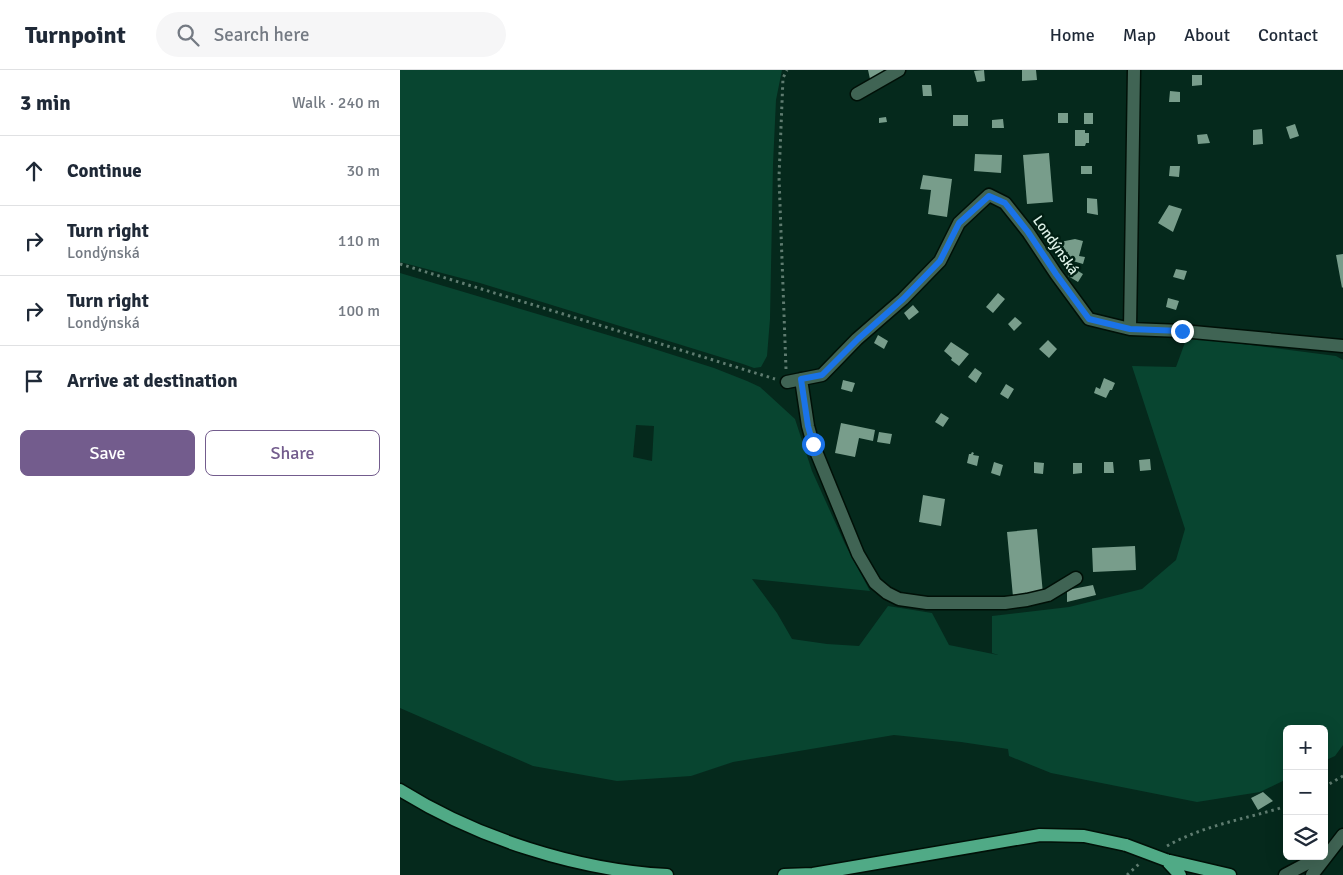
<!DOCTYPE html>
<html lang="en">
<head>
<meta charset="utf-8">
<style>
	body { margin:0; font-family:Signika,sans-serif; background:#f6f6f7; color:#1f2937 }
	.controls { position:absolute; right:15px; bottom:15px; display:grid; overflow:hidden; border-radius:8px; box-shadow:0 5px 20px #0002 }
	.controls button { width:45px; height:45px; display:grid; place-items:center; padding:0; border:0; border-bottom:1px solid #e0e1e3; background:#fff; color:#1f2937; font:25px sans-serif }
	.stop { position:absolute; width:15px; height:15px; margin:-11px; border:4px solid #1a73e8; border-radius:50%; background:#fff }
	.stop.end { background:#1a73e8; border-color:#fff; box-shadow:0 1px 5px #0008 }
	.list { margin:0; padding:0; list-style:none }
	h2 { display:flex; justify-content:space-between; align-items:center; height:65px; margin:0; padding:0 20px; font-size:21px }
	h2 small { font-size:16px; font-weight:400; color:#747a83 }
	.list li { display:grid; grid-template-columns:32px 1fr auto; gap:15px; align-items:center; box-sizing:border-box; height:70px; padding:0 20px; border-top:1px solid #e0e1e3 }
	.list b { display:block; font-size:19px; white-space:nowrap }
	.list p { margin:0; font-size:16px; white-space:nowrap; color:#747a83 }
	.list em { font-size:16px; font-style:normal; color:#747a83 }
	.actions { display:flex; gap:10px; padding:15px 20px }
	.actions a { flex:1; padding:11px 0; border:1px solid #735c8d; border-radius:8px; text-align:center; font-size:18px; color:#735c8d }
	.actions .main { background:#735c8d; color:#fff }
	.icon { flex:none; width:28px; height:28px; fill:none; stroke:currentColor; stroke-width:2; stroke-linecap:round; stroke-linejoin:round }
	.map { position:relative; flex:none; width:943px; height:805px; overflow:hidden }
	header { display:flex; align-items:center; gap:30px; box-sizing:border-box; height:70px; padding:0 25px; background:#fff; border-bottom:1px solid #e0e1e3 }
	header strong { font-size:24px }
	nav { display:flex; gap:28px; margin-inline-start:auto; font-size:18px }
	.search { width:350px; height:45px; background:#f6f6f7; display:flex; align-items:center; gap:12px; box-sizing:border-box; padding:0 18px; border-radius:28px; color:#747a83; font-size:19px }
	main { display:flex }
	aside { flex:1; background:#fff }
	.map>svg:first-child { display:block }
</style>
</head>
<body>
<header>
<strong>Turnpoint</strong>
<div class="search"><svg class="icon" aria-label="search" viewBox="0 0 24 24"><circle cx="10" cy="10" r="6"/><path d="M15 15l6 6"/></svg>Search here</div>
<nav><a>Home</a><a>Map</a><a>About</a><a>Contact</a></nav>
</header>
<main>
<aside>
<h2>3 min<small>Walk · 240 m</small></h2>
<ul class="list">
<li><svg class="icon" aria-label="ahead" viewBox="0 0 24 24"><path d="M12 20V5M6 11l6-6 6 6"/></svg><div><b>Continue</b></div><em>30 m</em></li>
<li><svg class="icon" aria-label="right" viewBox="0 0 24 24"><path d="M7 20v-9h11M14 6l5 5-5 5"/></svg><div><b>Turn right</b><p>Londýnská</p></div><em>110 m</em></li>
<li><svg class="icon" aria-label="right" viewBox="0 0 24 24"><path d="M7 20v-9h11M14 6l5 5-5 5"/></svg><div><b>Turn right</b><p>Londýnská</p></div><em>100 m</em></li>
<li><svg class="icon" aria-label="arrive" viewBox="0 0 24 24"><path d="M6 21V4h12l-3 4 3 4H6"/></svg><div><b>Arrive at destination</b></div></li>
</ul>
<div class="actions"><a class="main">Save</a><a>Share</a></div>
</aside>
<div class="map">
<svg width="943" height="805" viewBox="0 0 943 805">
	<rect width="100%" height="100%" fill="#05291c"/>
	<path fill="#084530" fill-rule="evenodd" d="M0,0H382L376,30L373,94L370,249L367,286L361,297L354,298L343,294L80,213L0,192Z
		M0,203L248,277L314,298L347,311L360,317L395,349L412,401L445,474L470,521L352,509L377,543L392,569L427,574L459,576L488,536L532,543L549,575L598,585L592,583V546L669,537L742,519L776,490L785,459L732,296L776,297L787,267L936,286L943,290V675L935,686L924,691V659H887V709L860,722L797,732L651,703L609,686L608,679L561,672L494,665L333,692L291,706L217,711L133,696L0,638ZM236,355L254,356L252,391L233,387Z"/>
	<path fill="#789d8b" d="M468,0H485L487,3L470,9Z
		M584,0L585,11L577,12L574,1Z
		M622,0H636L637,10L622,11Z
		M792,5H802V15L792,16Z
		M522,15H531L532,26H523Z
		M770,21L780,22V32H769Z
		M658,43H668V53H658Z
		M684,43H693V54H684Z
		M553,45H568V56H553Z
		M486,47L487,52L479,53V48Z
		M603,49L604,58H592V50Z
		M895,54L899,66L890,69L886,57Z
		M862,59L863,74L853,75V60Z
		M675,60H685V63H689V73H686L685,76H675Z
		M807,64L810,73L798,74L797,65Z
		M649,83L653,132L627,134L623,85Z
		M575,84L602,85L601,103L574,101Z
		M681,96H692V104H681Z
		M770,96H780L779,107L769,106Z
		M523,105L552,109L547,147L528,144L531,120L520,119Z
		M687,128L697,129L698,145L687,143Z
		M769,135L782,139L773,162L758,153Z
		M675,169L683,171L679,186L685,187L683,194L666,189L668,182L663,181L664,178L660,172Z
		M943,184V217L942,218L936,185Z
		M673,198L683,204L678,212L668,206Z
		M776,199L787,201L784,210L773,207Z
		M598,223L605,229L593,243L586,237Z
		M768,228L779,231L776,240L766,237Z
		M513,235L519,242L509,250L504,243Z
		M615,247L622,253L614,261L608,254Z
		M478,265L488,271L484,279L474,273Z
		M648,270L657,279L649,288L639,279Z
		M551,272L569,284L559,296L551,290L552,288L544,281Z
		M575,298L582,303L576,313L568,307Z
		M704,308L715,313L712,320H710L706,328L694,323L696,317L700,319Z
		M443,310L455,313L452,322L441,319Z
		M606,314L614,319L608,329L600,324Z
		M541,343L549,348L543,357L535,352Z
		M441,353L475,360L473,371L459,368L455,387L435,383Z
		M479,362L492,364L490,374L477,372Z
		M572,382L574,383L573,385L579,386L577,396L567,393L569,384H571Z
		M750,389L751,400L740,401L739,390Z
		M594,392L603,395L600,406L591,403Z
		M634,392L644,393L643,404L634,403Z
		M704,392H713L714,403H704Z
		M673,393H682V403L673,404Z
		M523,425L545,429L541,456L519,452Z
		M637,459L643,524L613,527L607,462Z
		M735,476L736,500L693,502L692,478Z
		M693,515L696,525L667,532V520Z
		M863,722L873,731L858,740L851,728Z"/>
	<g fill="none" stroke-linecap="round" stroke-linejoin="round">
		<defs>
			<path id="minor" d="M457,24L499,0
				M730,259L734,0
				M401,309L408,356L413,374L458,484L475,513L487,523L499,529L527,533H605L627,530L648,525L676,508
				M387,312L422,305L457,269L503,229L540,191L559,153L589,125L605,133L628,162L656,204L689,249L730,259L782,261L943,276
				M885,805L921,786
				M912,805L943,765"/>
			<path id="major" d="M0,720C77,768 176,800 267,805
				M766,790L830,805
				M766,790L780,805
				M384,805L413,804L640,765L684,766L726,775"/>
		</defs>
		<use href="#minor" stroke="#001007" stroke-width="15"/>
		<use href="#major" stroke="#001007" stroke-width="15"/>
		<path stroke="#5f7c70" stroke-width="3" stroke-dasharray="2.5 4" stroke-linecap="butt" d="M0,194L375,309
			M386,299L379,107L383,8L387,0
			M924,717L943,706
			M767,776C804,755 846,749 887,736
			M727,805L739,794"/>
		<use href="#minor" stroke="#406454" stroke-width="12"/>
		<use href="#major" stroke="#50aa86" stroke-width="12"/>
		<defs>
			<path id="major-bridge" d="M726,775L766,790"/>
		</defs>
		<use href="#major-bridge" stroke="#001007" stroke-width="15" stroke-linecap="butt"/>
		<use href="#major-bridge" stroke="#50aa86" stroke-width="12"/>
	</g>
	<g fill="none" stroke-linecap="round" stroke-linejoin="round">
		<path stroke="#1a73e8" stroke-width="6" d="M413,374L408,356L401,309L422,305L458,269L503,229L540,191L559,153L589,126L605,133L628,162L656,204L689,249L730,259L782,261"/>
	</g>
	<g text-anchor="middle" stroke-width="5" stroke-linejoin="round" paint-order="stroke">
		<g font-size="15" fill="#ddf1e7" stroke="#001f13">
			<text transform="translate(656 175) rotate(55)" y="5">Londýnská</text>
		</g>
	</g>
</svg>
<div class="controls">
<button>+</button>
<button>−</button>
<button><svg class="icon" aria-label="layers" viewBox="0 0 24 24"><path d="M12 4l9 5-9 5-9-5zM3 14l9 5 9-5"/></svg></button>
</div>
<div class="stop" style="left:413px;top:374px"></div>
<div class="stop end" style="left:782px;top:261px"></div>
</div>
</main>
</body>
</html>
